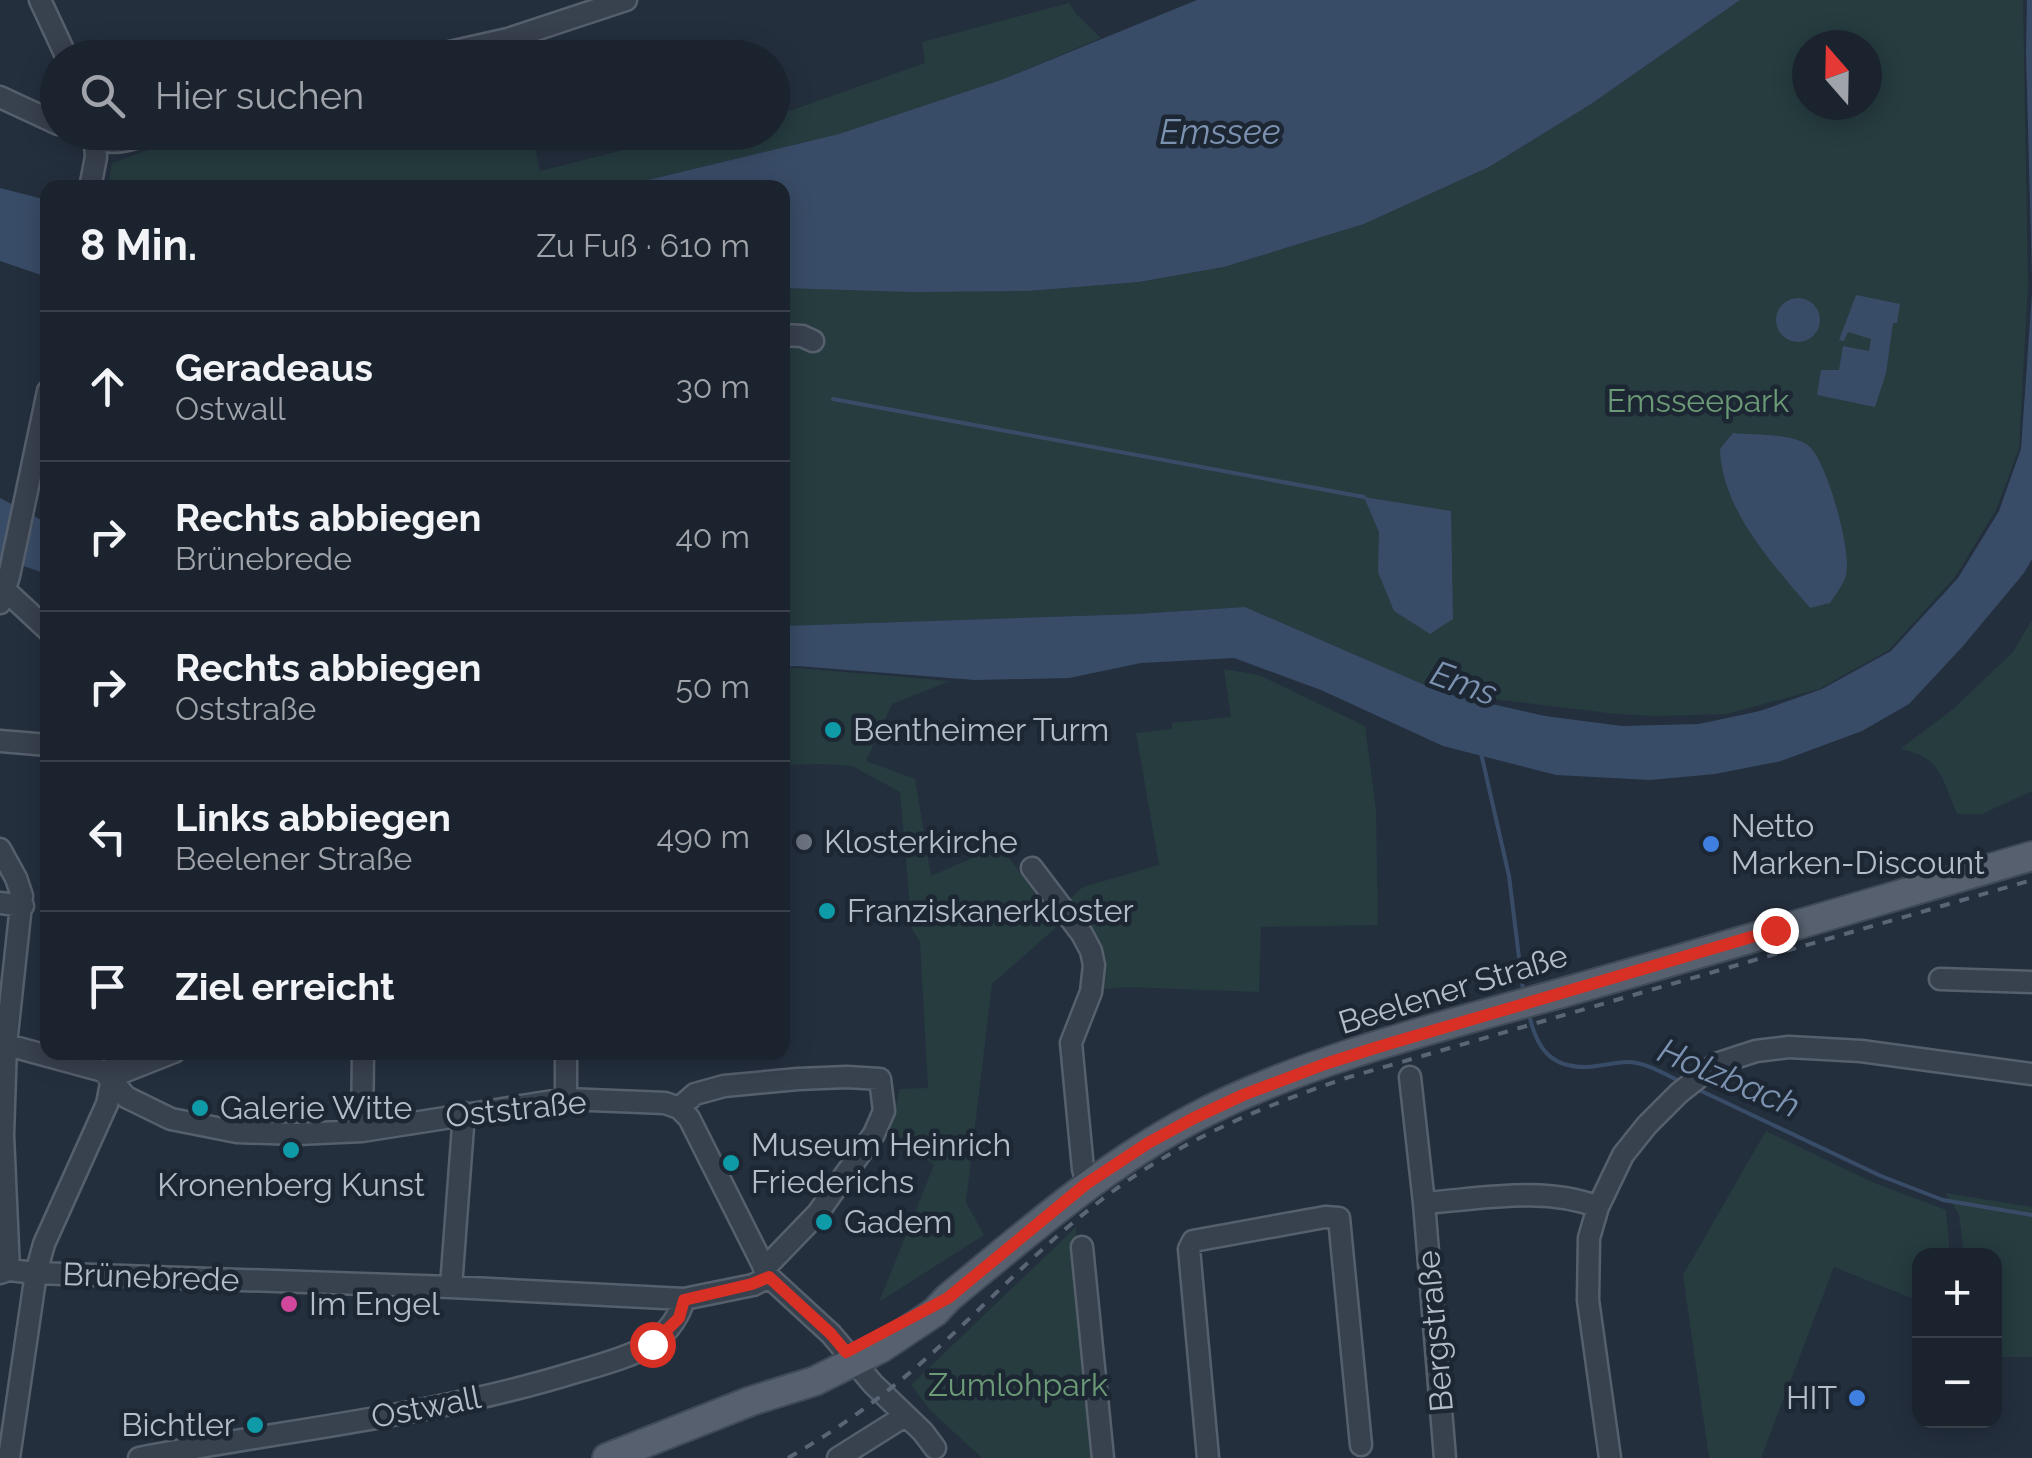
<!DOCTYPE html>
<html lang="de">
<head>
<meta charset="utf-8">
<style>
	body { margin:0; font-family:Raleway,sans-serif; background:#242b36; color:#f1f3f6 }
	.controls { position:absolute; right:30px; bottom:30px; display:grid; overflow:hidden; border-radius:20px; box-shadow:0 5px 25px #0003 }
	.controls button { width:90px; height:90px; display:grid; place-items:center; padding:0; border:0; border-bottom:2px solid #39404a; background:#1b232e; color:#f1f3f6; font:50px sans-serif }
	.compass { position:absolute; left:1792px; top:30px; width:90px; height:90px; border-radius:50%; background:#1b232e; box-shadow:0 5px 25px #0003; rotate:340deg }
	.stop { position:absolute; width:30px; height:30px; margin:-22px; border:8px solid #d93025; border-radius:50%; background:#fff }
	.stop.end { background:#d93025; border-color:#fff; box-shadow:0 2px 10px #0008 }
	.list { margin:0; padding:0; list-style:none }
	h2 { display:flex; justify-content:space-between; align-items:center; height:130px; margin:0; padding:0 40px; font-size:42px }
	h2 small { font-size:32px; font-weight:400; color:#a0a4aa }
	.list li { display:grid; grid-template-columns:65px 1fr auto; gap:30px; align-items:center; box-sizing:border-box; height:150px; padding:0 40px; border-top:2px solid #39404a }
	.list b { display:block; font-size:38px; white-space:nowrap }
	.list p { margin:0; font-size:32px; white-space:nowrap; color:#a0a4aa }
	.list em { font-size:32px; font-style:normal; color:#a0a4aa }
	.icon { flex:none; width:55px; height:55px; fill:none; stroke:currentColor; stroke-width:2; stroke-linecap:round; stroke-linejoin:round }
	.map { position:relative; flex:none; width:2032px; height:1458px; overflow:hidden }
	.search { position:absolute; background:#1b232e; box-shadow:0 5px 25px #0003; left:40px; top:40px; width:750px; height:110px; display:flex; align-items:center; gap:25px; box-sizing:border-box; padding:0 35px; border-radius:55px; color:#a0a4aa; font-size:38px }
	.panel { position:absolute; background:#1b232e; box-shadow:0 5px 25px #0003; left:40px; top:180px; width:750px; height:880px; border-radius:20px }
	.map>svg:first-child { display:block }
</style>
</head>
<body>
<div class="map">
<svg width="2032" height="1458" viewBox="0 0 2032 1458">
	<rect width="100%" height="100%" fill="#242f3e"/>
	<path fill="#263c3f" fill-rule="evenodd" d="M1740,0H2023L2028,285L2019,448L1996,510L1955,577L1889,650L1819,689L1727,714L1656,716L1616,714L1443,693L1245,607L1136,614L783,626L782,288L1028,291L1139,282L1224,267L1364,224L1489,167L1591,104ZM1807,45H1867V105H1807Z
		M1069,3L1077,15L1101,38L1001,80L839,134L619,187L108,188L112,163L197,132L532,133L540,171L691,133L772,132L773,115L792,110L925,63L922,42Z
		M2032,620V791L1982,814H1957C1942,779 1942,757 1900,749L1952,710L2013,652Z
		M797,668L950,681L892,704L866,761L915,779L931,876L1000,846L1059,925L992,984L966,1202L984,1235L879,1302L934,1165L886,1126L897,1102L899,1089L928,1088L920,942L912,929L900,792L852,766L821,764L783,765L782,669Z
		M1224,669L1259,675L1365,726L1376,810L1378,925L1261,927L1259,992L1126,987L1096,990L1064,904L1083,887L1159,865L1136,733L1172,729V723L1231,717Z
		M1766,1131L1872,1182L1946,1210L1950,1255L1920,1256L1919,1301L1834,1267L1761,1458H1709L1683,1275Z
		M1945,1193L2032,1207V1357H1995L1994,1256L1964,1255L1959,1214Z
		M1076,1227V1253L1098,1458H982L930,1410L911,1385Z"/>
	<path fill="#394c67" d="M1197,0H1740L1591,104L1489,167L1364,224L1224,267L1139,282L1028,291L913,292L783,288L782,188L619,187L839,134L1001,80Z
		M2027,0H2032V279L2026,51Z
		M0,188L47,200V277L0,261Z
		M2032,293V559L2024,573L1963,646L1909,704L1862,731L1781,761L1715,774L1650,780L1556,775L1443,746L1321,690L1234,658L1141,663L1069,678L975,680L797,666L783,667V626L1136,614L1245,607L1443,693L1545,716L1622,726L1699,724L1760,711L1822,689L1891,651L1958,578L1999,511L2021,449Z
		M1856,295L1900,304L1897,323H1893L1886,373L1875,407L1817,395L1821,370H1839L1843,346L1869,351L1871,339L1848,332L1844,341L1839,340Z
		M1776 320a22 22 0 1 1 44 0a22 22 0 1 1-44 0Z
		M1733,433C1752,435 1796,433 1810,447C1828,465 1852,552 1846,575C1844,584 1835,595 1830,603L1810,608C1772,563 1722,510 1720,449Z
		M1364,497L1451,511L1453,619L1430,634L1394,611L1378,572L1379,532Z
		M0,498L47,523V574L0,558Z"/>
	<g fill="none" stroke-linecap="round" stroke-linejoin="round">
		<path stroke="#394c67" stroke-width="4" d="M833,399L1364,497
			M1481,753L1509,876L1523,990
			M1529,1014C1536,1047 1550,1068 1587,1067C1600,1067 1613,1062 1627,1062C1645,1062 1663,1073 1679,1081
			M1697,1089L1881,1176L1943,1200L2032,1215"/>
		<defs>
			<path id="minor" d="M40,0L67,58
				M423,58L508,39L626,0
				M0,97L58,124
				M76,132C107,146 122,144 153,132
				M90,188L96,157L94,132
				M782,335L802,336L813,341
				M6,591L48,630
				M0,603L9,576L48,391
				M0,741L48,745
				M0,849L16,878L22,896L6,1044L3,1135L9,1270
				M1032,868L1082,934L1091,951L1094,965L1091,992L1071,1043L1083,1169L1087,1184
				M0,903L23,906
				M1940,979L2032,982
				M0,1043L103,1071L126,1097L171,1119L237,1132L298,1134L362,1131L566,1099L665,1103L679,1108L689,1118L769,1277L831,1334L873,1384L923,1432L935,1448
				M111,1077L174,1052
				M1410,1077L1424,1203L1445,1458
				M566,1099V1052
				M679,1108L695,1094L724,1086L798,1079L847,1077L880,1079L884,1111L874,1134L818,1213L764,1269
				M362,1131L363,1052
				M1424,1203C1481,1199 1544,1186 1598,1207
				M1082,1247L1103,1458
				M0,1273L9,1270L36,1273L451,1287L684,1299L753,1285L769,1277
				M451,1287L464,1113
				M9,1458L36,1273L44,1244L107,1104L117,1052
				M139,1458C284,1430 434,1416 576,1372C597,1366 638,1355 654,1342C670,1330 679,1317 684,1299
				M838,1458L900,1419
				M1208,1458L1189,1249L1193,1241L1325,1217L1339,1218L1361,1445
				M1610,1458L1588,1300L1589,1238L1598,1207L1623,1155L1647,1125L1679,1093L1716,1064L1756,1051L1789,1047L1861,1051L2032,1074"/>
			<path id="major" d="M607,1458L751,1401L815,1381L881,1348L935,1312L948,1298C1026,1234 1102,1167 1192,1119C1303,1060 1444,1026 1565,992C1721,948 1876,901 2032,856"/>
		</defs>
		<use href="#minor" stroke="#565f6c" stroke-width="25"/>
		<use href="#major" stroke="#414a57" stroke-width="32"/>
		<use href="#minor" stroke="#38414e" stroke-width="20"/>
		<use href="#major" stroke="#56606e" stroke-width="28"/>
		<path stroke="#5a6575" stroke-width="4" stroke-dasharray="10 10" stroke-linecap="butt" d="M788,1458C832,1433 874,1403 913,1370C977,1315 1033,1252 1100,1201C1174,1143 1258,1108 1346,1078L2032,880"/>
	</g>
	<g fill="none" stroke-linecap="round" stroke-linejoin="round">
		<path stroke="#d93025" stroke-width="12" d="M652,1344L679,1318L684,1300L752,1284L769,1277L831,1334L846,1352L948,1298L1086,1184L1148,1143L1194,1118L1243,1095L1325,1064L1378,1047L1775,930"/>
	</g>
	<g fill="#0f9aa8" stroke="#1d2633" stroke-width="4">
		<circle cx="833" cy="730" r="10"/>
		<circle cx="827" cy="911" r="10"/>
		<circle cx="200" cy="1108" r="10"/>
		<circle cx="291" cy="1150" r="10"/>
		<circle cx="731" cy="1163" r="10"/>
		<circle cx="824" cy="1222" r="10"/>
		<circle cx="255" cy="1425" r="10"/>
	</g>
	<circle fill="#6b7280" stroke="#1d2633" stroke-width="4" cx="804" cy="842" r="10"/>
	<g fill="#3f7fe0" stroke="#1d2633" stroke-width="4">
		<circle cx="1711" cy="844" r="10"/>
		<circle cx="1857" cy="1398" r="10"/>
	</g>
	<circle fill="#d1479c" stroke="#1d2633" stroke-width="4" cx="289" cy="1304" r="10"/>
	<g text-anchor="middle" stroke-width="9" stroke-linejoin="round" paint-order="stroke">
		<g font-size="32" fill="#6b9a76" stroke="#1d2633">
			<text x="1698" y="412">Emsseepark</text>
			<text x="1018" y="1396">Zumlohpark</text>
		</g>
		<g font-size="32" fill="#b4bcc9" stroke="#1d2633" text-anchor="start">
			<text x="853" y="741">Bentheimer Turm</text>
			<text x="1731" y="837">Netto<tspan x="1731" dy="37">Marken-Discount</tspan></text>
			<text x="824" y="853">Klosterkirche</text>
			<text x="847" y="922">Franziskanerkloster</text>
			<text x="220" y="1119">Galerie Witte</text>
			<text x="751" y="1156">Museum Heinrich<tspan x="751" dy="37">Friederichs</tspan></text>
			<text x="291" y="1196" text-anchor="middle">Kronenberg Kunst</text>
			<text x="844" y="1233">Gadem</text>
			<text x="309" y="1315">Im Engel</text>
			<text x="1837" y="1409" text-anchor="end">HIT</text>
			<text x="235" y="1436" text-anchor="end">Bichtler</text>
		</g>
		<g font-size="32" fill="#b4bcc9" stroke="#1d2633">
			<text transform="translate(1453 989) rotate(-17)" y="11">Beelener Straße</text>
			<text transform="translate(516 1109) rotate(-6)" y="11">Oststraße</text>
			<text transform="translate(151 1277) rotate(2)" y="11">Brünebrede</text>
			<text transform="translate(1435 1331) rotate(-95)" y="11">Bergstraße</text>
			<text transform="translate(426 1407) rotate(-11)" y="11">Ostwall</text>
		</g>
		<g font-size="35" font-style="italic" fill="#7c92b1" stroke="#1d2633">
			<text x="1220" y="144">Emssee</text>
			<text transform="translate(1464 683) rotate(20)" y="12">Ems</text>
			<text transform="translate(1729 1078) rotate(23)" y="12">Holzbach</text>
		</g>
	</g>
</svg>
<div class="controls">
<button>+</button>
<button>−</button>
</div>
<svg class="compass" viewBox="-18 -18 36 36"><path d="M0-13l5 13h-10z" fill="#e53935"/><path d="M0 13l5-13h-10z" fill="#a0a4aa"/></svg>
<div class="stop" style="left:652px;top:1344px"></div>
<div class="stop end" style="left:1775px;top:930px"></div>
<div class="search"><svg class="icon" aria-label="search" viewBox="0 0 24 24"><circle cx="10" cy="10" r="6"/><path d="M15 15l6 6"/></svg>Hier suchen</div>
<section class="panel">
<h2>8 Min.<small>Zu Fuß · 610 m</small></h2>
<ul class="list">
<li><svg class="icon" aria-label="ahead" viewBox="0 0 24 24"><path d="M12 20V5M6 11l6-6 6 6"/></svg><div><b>Geradeaus</b><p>Ostwall</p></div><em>30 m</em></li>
<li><svg class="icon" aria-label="right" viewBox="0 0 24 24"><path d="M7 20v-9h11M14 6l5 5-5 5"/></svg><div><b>Rechts abbiegen</b><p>Brünebrede</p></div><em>40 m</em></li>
<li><svg class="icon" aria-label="right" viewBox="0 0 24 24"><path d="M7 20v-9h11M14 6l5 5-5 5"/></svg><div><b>Rechts abbiegen</b><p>Oststraße</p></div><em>50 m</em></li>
<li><svg class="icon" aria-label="left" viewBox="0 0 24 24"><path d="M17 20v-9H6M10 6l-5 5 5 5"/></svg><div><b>Links abbiegen</b><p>Beelener Straße</p></div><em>490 m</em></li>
<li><svg class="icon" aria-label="arrive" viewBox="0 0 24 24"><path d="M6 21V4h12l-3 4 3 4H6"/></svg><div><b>Ziel erreicht</b></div></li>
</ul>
</section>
</div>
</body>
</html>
